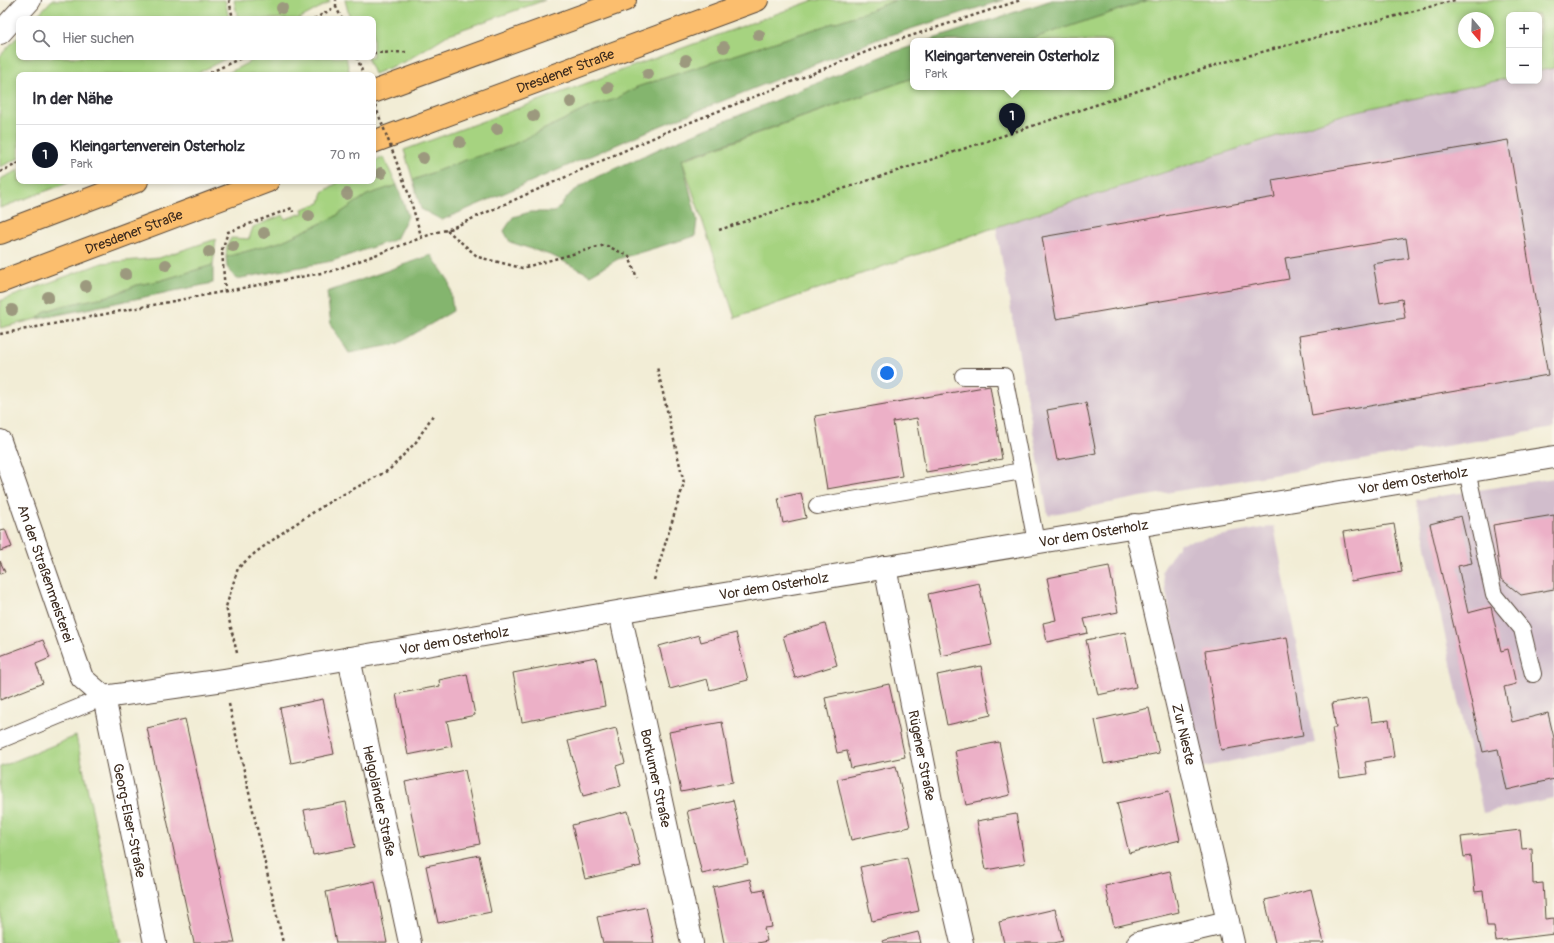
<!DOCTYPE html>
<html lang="de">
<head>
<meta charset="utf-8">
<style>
	body { margin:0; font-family:Pangolin,sans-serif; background:#f7f7f7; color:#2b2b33 }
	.controls { position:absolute; right:12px; top:12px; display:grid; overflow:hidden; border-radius:8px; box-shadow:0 2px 6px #0003 }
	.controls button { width:36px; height:36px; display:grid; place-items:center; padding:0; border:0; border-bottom:1px solid #e1e1e2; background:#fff; color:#2b2b33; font:20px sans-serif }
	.compass { position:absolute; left:1458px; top:12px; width:36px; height:36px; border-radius:50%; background:#fff; box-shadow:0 2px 6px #0003; rotate:161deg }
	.you { position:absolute; left:887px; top:373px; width:14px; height:14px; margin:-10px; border:3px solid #fff; border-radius:50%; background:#1a73e8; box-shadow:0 0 0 6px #1a73e833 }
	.badge { display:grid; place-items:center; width:26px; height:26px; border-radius:50%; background:#111827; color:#fff; font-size:13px; font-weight:700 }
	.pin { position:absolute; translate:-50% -33px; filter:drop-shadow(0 1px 2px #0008) }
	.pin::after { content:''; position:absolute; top:21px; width:14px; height:12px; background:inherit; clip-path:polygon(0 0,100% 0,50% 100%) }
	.popup { position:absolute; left:910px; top:38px; width:204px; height:52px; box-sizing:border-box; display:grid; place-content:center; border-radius:8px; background:#fff; filter:drop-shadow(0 1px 3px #0005); font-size:13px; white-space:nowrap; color:#7c7c81 }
	.popup b { font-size:15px; color:#2b2b33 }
	.popup::after { content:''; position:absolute; left:50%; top:100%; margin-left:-8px; border:8px solid transparent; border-top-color:#fff }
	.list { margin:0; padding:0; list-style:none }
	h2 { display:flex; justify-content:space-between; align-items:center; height:52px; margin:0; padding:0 16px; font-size:17px }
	h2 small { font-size:13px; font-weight:400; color:#7c7c81 }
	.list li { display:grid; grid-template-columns:26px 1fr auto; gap:12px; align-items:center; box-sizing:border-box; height:60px; padding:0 16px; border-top:1px solid #e1e1e2 }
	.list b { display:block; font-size:15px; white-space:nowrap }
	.list p { margin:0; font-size:13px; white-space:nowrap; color:#7c7c81 }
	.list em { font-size:13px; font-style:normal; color:#7c7c81 }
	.icon { flex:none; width:22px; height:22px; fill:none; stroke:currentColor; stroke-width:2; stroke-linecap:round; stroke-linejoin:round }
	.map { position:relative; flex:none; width:1554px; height:943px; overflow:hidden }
	.search { position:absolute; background:#fff; box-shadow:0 2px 6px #0003; left:16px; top:16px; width:360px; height:44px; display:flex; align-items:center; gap:10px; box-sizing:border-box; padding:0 14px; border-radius:8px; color:#7c7c81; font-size:15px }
	.panel { position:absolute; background:#fff; box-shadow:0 2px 6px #0003; left:16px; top:72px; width:360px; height:112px; border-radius:8px }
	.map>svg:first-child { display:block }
</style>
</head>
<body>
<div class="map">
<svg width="1554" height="943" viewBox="0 0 1554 943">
	<rect width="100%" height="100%" fill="#fbf7ec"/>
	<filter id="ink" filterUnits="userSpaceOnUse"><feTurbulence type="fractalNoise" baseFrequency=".025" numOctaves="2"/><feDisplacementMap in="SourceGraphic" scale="8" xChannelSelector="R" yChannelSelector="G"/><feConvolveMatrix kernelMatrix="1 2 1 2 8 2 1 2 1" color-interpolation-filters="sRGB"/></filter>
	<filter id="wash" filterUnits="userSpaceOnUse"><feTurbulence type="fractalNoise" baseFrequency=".012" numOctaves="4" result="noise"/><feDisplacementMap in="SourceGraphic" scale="16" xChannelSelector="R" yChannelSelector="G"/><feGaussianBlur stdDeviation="0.9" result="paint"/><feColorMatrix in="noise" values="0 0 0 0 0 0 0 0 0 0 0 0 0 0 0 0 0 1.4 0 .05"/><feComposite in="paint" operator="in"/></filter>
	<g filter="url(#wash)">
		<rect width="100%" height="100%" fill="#f2edd6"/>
		<path fill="#d1bdcc" d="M1554,68V428L1141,497L1048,515L996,227L1348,113L1509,78V81H1539V71Z
			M1554,478V799L1483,813L1416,500Z
			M1274,526L1315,743L1200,768L1162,571L1180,543Z"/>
		<path fill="#a6d380" stroke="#707e4f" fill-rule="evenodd" d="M52,0H225L229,19H34Z
			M234,0H329L330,2L299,19H238Z
			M345,0H545L449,34L406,61L374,74L367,57H373V19H350Z
			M814,0H896L858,15L637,87L616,99L590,107L508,147L466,160L413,180L404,150Z
			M1149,0H1554V68L1539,71V15H1509V78L1348,113L996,227L735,318L682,160L913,78V87H1111V41H1025ZM1464,18H1488V42H1464Z
			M19,35V57H229L194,75H19V158L0,167V56Z
			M259,57H346L350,75H224Z
			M383,157L397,185L367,195L333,218L280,242L226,257L227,246L231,238L249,239L253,227L283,215L285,219L303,213L302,209L320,203L323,192L340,181H373V162Z
			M19,170V181H73L0,208V179Z
			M216,239L213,265L159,281L137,285L113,295L62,306L46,311L37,319L0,328V301L102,263L159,258Z
			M76,736L121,943H0V767Z"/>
		<path fill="#84b56e" stroke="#607046" d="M896,0H1003L878,39L662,125L442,220L421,209L413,180L466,160L508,147L590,107L616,99L637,87L858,15Z
			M1052,0H1149L1025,41H927Z
			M913,46V78L682,159L697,220L695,236L618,259L590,275L553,256L510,242L504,231L513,217L530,212H555L571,193L592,179L672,143L885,55Z
			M397,185L408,216L396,239L332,261L236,279L227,267L226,257L280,242L333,218L367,195Z
			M431,255L449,281L453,311L397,344L349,353L331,325L327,292Z
			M213,265V283L37,319L46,311L62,306L113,295L137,285L159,281Z"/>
		<g id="blocks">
			<path fill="#ecb0c7" d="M1508,140L1548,375L1312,416L1299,336L1405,318L1402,299L1380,303L1373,264L1409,258L1406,238L1285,258L1289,279L1056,319L1042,237L1275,197L1272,180Z
				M990,386L1002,459L926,472L917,418L893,422L902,476L827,489L815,416Z
				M1086,403L1096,453L1057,460L1047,410Z
				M801,493L806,518L783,523L778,498Z
				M1554,515V589L1521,595L1501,579L1493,525Z
				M1461,516L1472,563L1458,566L1468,613L1491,607L1501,651L1508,649L1516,684L1504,687L1512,722L1548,713L1554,738V779L1507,790L1498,749L1483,752L1430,524Z
				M1394,524L1402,572L1351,581L1343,532Z
				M5,529L12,547L0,551V530Z
				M0,561L5,572L0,574Z
				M1109,566L1118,612L1084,619L1088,633L1047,642L1043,623L1056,620L1047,578Z
				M979,583L992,645L941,656L928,594Z
				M825,624L837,665L795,678L783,636Z
				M1125,632L1136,687L1098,695L1086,640Z
				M736,633L748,680L710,690L707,679L670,689L659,646L699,635L701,642Z
				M1287,637L1303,736L1221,750L1205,651Z
				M43,640L50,658L36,664L43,683L0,700V656Z
				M596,657L605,706L522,722L513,673Z
				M981,666L991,715L947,725L937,675Z
				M467,674L475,715L447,721L452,746L408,755L396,694L440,686L439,680Z
				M889,684L905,757L851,768L847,751L837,753L825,698Z
				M1368,697L1372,722L1389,720L1394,757L1365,762L1367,774L1340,778L1332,728H1336L1332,703Z
				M323,699L334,754L291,763L280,708Z
				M1149,708L1159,753L1104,764L1095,720Z
				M185,719L211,835L235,943H194L147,728Z
				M722,722L733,782L681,792L669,732Z
				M616,728L625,763L616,766L621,786L583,796L568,741Z
				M999,742L1010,795L966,805L955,751Z
				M896,766L910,827L851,840L837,779Z
				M465,770L480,844L420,856L405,782Z
				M1169,791L1180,840L1129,853L1117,803Z
				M733,800L748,864L702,874L687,811Z
				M346,802L355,847L313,855L304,810Z
				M628,811L641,866L585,879L572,825Z
				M1016,814L1025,863L986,870L977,821Z
				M1520,830L1522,849L1532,848L1533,884L1543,883L1545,919L1554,918V934L1496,941L1494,926H1487L1483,891L1475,892L1471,856L1464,857L1461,837Z
				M479,855L491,912L438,923L426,866Z
				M907,857L919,911L872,921L860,867Z
				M1170,871L1179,912L1114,927L1105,886Z
				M750,879L753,891L764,889L772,927L764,928L767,941L757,943H724L713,887Z
				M375,881L387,943H336L326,892Z
				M1311,889L1324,943H1275L1265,900Z
				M646,907L654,943H603L597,917Z
				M1055,909L1063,941L1054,943H1004L999,922Z
				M918,932L921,943H883L882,941Z"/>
		</g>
	</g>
	<g filter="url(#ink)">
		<use href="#blocks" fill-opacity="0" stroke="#56473a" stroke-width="1"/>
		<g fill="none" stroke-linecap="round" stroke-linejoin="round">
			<defs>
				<path id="lane" d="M963,376H1004L1036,542
					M1467,471L1494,595L1522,629L1533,674
					M817,506L1022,471
					M0,740L104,697"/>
				<g id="street">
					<path d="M0,33L30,0"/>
					<path id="s1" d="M0,441L82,678L104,697"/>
					<path id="s2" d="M1135,525L1233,943"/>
					<path id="s3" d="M885,567L942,857L962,943"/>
					<path id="s4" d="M620,613L692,943"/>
					<path id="s5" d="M349,658L410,943"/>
					<path id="s6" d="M104,697L224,680L646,607L1554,457"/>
					<path id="s7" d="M104,697L155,943"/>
					<path d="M1138,943L1228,922"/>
				</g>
				<g id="primary">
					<path d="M373,92L625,0"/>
					<path id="s8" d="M373,142L757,0"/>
					<path d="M0,233L137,181"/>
					<path id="s9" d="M0,282L268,181"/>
				</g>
			</defs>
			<use href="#lane" stroke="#56473a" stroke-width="18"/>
			<use href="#street" stroke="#56473a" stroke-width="24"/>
			<use href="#primary" stroke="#56473a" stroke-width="24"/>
			<path stroke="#56473a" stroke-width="2.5" stroke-dasharray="3 3" stroke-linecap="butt" d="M229,0L233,19
				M336,7V0
				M314,19L336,7L342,19
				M373,53L408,52
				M242,57H257
				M357,57L362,71
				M205,75L243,57
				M0,172L19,163
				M409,195L422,239
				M447,230L478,257L522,268L605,245L629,256L637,278
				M719,230L1225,62L1455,0
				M225,292L222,250L228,232L292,208L293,212
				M0,334L332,271L437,232L447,230L666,132L886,44L1021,0
				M654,580L684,483L657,367
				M237,653L226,607L238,568L255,553L289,528L331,501L389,470L416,442L433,415
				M229,704L283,943"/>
			<use href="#lane" stroke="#fff" stroke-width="16"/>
			<use href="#street" stroke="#fff" stroke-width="22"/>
			<use href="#primary" stroke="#fbbe6e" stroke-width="22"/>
			<path stroke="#56473a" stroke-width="2.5" stroke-dasharray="3 3" stroke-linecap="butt" d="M373,100L409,195"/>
		</g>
		<g fill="#9c997e">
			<circle cx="282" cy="8" r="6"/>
			<circle cx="759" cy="35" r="6"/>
			<circle cx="724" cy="47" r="6"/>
			<circle cx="686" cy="60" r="6"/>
			<circle cx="648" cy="74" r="6"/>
			<circle cx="608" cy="88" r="6"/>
			<circle cx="571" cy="102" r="6"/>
			<circle cx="533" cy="116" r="6"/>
			<circle cx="497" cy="129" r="6"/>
			<circle cx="460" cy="142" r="6"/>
			<circle cx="423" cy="158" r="6"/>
			<circle cx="381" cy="173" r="6"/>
			<circle cx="347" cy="194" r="6"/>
			<circle cx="309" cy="216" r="6"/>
			<circle cx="264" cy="233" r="6"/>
			<circle cx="233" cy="246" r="6"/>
			<circle cx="209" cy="252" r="6"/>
			<circle cx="166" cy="265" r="6"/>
			<circle cx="126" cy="274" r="6"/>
			<circle cx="86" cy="286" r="6"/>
			<circle cx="48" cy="297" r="6"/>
			<circle cx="12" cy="310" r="6"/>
		</g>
	</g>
	<g text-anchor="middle" stroke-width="3" stroke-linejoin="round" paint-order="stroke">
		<g font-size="14" fill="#3b2a1e" stroke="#fbf7ec">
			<text dy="5" stroke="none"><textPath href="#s8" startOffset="205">Dresdener Straße</textPath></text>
			<text dy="5" stroke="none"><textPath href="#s9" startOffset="143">Dresdener Straße</textPath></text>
			<text dy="5" stroke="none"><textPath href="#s6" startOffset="1327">Vor dem Osterholz</textPath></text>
			<text dy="5" stroke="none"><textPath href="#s6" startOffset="1003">Vor dem Osterholz</textPath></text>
			<text dy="5" stroke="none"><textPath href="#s1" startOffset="140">An der Straßenmeisterei</textPath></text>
			<text dy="5" stroke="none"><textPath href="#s6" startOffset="679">Vor dem Osterholz</textPath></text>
			<text dy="5" stroke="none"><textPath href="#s6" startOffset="355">Vor dem Osterholz</textPath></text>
			<text dy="5" stroke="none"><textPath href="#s2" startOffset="215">Zur Nieste</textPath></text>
			<text dy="5" stroke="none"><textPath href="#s3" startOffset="192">Rügener Straße</textPath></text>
			<text dy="5" stroke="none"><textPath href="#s4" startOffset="169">Borkumer Straße</textPath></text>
			<text dy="5" stroke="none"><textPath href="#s5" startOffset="146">Helgoländer Straße</textPath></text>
			<text dy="5" stroke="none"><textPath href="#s7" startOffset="126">Georg-Elser-Straße</textPath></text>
		</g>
	</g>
</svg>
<div class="controls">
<button>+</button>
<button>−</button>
</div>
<svg class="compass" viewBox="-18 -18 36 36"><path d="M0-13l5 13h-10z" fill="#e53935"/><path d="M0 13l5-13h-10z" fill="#7c7c81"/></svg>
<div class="you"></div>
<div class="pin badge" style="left:1012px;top:136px">1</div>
<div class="popup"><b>Kleingartenverein Osterholz</b>Park</div>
<div class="search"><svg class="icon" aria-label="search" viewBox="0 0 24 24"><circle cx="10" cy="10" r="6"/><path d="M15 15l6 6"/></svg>Hier suchen</div>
<section class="panel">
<h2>In der Nähe<small></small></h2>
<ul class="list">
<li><span class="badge">1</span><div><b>Kleingartenverein Osterholz</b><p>Park</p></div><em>70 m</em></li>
</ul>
</section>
</div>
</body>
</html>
